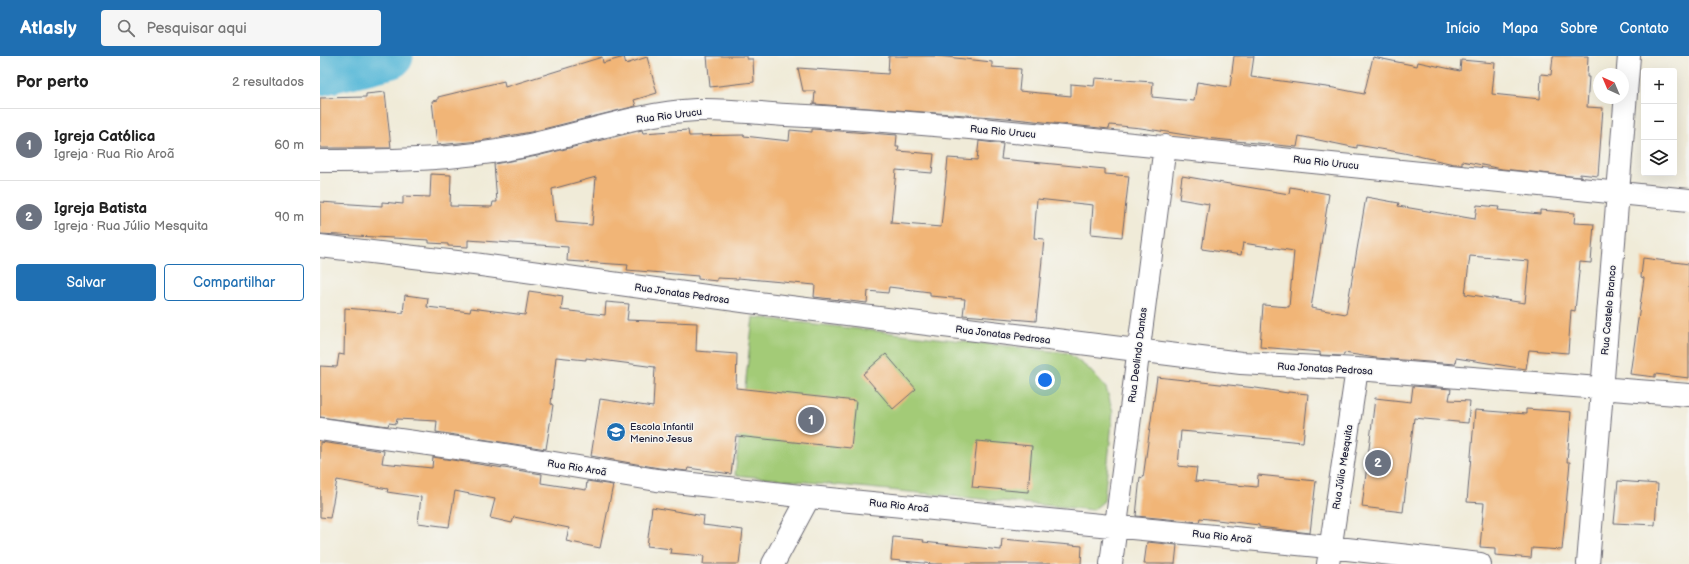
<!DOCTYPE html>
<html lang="pt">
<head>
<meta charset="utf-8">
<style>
	body { margin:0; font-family:"Balsamiq Sans",sans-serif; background:#f6f6f6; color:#222 }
	.controls { position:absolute; right:12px; top:12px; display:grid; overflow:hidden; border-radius:4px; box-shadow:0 4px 16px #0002 }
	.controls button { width:36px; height:36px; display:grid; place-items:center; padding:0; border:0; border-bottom:1px solid #e0e0e0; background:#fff; color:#222; font:20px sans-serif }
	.compass { position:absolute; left:1273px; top:12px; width:36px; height:36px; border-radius:50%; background:#fff; box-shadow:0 4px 16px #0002; rotate:316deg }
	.you { position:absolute; left:725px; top:324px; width:14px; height:14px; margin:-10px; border:3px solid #fff; border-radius:50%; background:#1a73e8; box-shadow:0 0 0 6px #1a73e833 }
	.badge { display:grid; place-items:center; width:26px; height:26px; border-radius:50%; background:#1f6fb2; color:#fff; font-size:13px; font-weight:700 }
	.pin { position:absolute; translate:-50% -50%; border:2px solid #fff; box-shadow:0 1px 4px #0006 }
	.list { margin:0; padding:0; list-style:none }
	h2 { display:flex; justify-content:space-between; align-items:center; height:52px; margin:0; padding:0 16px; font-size:17px }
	h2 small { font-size:13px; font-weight:400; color:#767676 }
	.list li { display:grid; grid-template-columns:26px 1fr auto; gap:12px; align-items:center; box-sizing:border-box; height:72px; padding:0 16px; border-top:1px solid #e0e0e0 }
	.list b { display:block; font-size:15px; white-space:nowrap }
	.list p { margin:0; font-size:13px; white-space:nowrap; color:#767676 }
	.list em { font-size:13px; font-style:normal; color:#767676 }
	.actions { display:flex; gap:8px; padding:12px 16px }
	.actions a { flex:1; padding:9px 0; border:1px solid #1f6fb2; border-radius:4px; text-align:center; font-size:14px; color:#1f6fb2 }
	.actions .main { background:#1f6fb2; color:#fff }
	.icon { flex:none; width:22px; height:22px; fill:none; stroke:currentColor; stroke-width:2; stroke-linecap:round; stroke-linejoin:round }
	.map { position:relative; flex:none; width:1369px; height:508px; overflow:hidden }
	header { display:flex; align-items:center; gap:24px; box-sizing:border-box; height:56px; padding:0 20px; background:#1f6fb2; color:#fff }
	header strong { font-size:19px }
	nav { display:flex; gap:22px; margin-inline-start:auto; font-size:14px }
	.search { width:280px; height:36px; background:#f6f6f6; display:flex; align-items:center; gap:10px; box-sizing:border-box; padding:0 14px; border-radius:4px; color:#767676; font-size:15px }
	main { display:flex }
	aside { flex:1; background:#fff }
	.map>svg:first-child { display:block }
</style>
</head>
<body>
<header>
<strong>Atlasly</strong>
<div class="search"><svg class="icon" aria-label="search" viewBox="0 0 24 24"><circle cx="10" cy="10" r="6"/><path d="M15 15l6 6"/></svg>Pesquisar aqui</div>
<nav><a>Início</a><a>Mapa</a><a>Sobre</a><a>Contato</a></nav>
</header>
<main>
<aside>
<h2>Por perto<small>2 resultados</small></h2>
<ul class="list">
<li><span class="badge" style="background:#6b7280">1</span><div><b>Igreja Católica</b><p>Igreja · Rua Rio Aroã</p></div><em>60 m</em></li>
<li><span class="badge" style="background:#6b7280">2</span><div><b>Igreja Batista</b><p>Igreja · Rua Júlio Mesquita</p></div><em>90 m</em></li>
</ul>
<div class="actions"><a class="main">Salvar</a><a>Compartilhar</a></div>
</aside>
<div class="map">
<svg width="1369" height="508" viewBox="0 0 1369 508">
	<rect width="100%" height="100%" fill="#f6f6f2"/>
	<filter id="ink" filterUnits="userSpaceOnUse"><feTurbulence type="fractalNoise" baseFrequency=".025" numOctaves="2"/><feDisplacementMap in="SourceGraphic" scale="8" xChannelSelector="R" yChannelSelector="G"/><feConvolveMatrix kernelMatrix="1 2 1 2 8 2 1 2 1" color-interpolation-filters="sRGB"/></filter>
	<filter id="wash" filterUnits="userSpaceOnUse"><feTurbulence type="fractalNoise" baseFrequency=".012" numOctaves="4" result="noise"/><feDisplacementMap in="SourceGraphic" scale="16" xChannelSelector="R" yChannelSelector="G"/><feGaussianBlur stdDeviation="0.9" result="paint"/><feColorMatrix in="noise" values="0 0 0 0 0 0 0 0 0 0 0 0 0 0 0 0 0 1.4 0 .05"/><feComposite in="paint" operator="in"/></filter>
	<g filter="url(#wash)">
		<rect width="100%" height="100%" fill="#f0ebd8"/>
		<path fill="#a3cb77" stroke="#627659" d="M433,261L748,297L769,313L786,332L793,356L784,445L773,454L415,419Z"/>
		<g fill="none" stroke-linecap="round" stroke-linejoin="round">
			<path stroke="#5ab9d8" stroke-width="45" d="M0,17L71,0"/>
		</g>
		<g id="blocks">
			<path fill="#f1b577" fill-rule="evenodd" d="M387,0H427V3H433L434,26L390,31Z
				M569,0H617L672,6V11L701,13L699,35L751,40V28L774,30L775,22L833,26L832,41L874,45L877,26L910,31L914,0H934L931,21L1014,32L1044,38L1053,1L1097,10L1098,6L1140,15L1141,4L1175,7L1172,38L1220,43L1221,18L1231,19L1233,0H1268L1267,21H1269L1267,51L1283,52L1278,120L1260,118V121L1182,113L1142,105V108H1134L1084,97L1037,89V92L979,80L977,91L885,82L821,72L790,69L789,73L686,62L494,48L495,35H483L478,12L568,18Z
				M282,1L283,7L304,1L306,8L327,1L337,37L314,44L316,50L211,76L160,85L117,89L112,45L118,44V41L184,25L185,31Z
				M65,36L71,92H0V42L46,41V38Z
				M492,73L577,79L576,91H579L578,95L614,98L612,117L576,114L571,167L621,171L628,102L657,104L659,85L683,88L681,103L785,113V118L809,120L802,181L771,178L773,149L717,143L714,182L724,183L716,265L643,259L645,243L610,240V236L569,231L568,237L548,235L547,247L494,241L495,229L418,222V223L397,222V225L378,223V220L307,214L308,209L247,205L248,191L148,184V191L128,190V188L109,187V184L0,178V146L62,150V146L83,148V140L110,141L111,118L131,119L130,150L172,151L173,146H177L174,108L217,100L322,74L323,77L368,74L369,80L424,79V80L469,85L470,74L492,76ZM276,121L272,169L235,166L232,133Z
				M862,120L969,138L970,131L1009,138L991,252L1026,258L1046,141L1079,147L1078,150L1155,163L1157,149L1179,151L1178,154L1220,158V154L1255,157L1254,167L1274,168L1271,207L1260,206L1255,255L1251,254L1248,297L1209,294L1206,313L1136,302L1135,308L1056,302L1024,297L1023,300L1000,299V296L940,291L943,249L969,251L974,195L923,187L921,199L882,193L889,148L859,143ZM1150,200L1209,205L1205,247L1145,238Z
				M1323,202L1369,208V322L1335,318V321L1310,318L1324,222L1321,221Z
				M209,235L243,240L241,254L285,259L286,246L309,248L307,264L377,267L376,295L417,298L416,332L536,345L531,392L416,380L411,418L368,412L367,415L339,412L271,400L280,343L333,351L335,311L266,302V304L236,301L231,348L233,349L226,393L116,376L117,365L77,363L76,368L69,367L68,370L0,361V310L17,311L19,298L24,299L25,252L83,257L85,239L108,242L107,251L150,256L151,252L205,259Z
				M566,298L596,333L573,353L543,318Z
				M837,321L936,332L968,337V336L988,338L983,386L861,375L858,410L877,412L875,425L937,431L938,419L996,425L990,477L939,471V469L880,462L879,466L816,460L820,421L823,422Z
				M1093,330L1131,333L1129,344L1150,345L1148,367L1094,362L1083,456L1042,451L1055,342L1091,346Z
				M1206,353L1251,356L1247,406H1250L1242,494L1212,492L1211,502L1175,499V492L1160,491L1164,447L1147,446L1155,354L1206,358Z
				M657,385L712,390L708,436L652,431Z
				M0,386L64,395L62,407L112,412L113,401L222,418L221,427L266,434L267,425L293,429L280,492L246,485L249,472L194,461L192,467L170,462L175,443L135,435L129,471L98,467L101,441L67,436L68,433L17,424L10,462L0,461Z
				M1298,425L1338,428L1335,469L1294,467Z
				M332,451L384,460L383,469L423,474L419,508H383L384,500L350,497L351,493L327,490Z
				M573,481L604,484L603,486L681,494L682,483L762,490L761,508H614L571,504Z
				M827,486L857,489L855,508H824Z"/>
		</g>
	</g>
	<g filter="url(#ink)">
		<use href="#blocks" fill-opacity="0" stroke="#6a6872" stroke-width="1"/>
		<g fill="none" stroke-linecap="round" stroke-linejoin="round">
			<defs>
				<path id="minor" d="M0,105C70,105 145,104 214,88C268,76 320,57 376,54C405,53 436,57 466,59C549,63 632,70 714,78C933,98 1151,123 1369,144
					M0,190L154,208L430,246L921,307L1037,313L1369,339
					M0,373L173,397L337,424L489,441L1009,491L1160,508
					M453,508L489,441
					M791,508L845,90
					M1008,508L1037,313
					M1268,508L1309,0"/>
			</defs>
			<use href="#minor" stroke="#6a6872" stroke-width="24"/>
			<use href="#minor" stroke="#fff" stroke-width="22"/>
		</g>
	</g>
	<defs>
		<symbol id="school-disc" viewBox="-11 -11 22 22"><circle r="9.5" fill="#1f6fb2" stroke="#f6f6f2"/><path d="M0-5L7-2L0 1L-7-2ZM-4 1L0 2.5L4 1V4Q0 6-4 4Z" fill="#fff"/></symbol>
	</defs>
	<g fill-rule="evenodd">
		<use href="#school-disc" x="285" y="365" width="22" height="22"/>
	</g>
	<g text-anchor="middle" stroke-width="3" stroke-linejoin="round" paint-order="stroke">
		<g font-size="10" fill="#22223b" stroke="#f6f6f2">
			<text transform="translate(349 59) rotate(-7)" y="4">Rua Rio Urucu</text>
			<text transform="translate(683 75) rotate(5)" y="4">Rua Rio Urucu</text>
			<text transform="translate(1006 106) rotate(6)" y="4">Rua Rio Urucu</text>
			<text transform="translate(362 237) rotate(8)" y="4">Rua Jonatas Pedrosa</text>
			<text transform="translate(1288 254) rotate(-85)" y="4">Rua Castelo Branco</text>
			<text transform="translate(683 278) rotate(7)" y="4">Rua Jonatas Pedrosa</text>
			<text transform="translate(817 299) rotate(-83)" y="4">Rua Deolindo Dantas</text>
			<text transform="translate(1005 312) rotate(3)" y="4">Rua Jonatas Pedrosa</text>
			<text transform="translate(257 411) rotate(9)" y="4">Rua Rio Aroã</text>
			<text transform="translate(1022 411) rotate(-81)" y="4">Rua Júlio Mesquita</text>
			<text transform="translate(579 449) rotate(6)" y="4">Rua Rio Aroã</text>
			<text transform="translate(902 480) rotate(6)" y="4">Rua Rio Aroã</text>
		</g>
		<g font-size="10" fill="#22223b" stroke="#f6f6f2" text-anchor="start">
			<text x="310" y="374">Escola Infantil<tspan x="310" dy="12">Menino Jesus</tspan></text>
		</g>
	</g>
</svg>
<div class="controls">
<button>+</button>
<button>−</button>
<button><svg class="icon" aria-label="layers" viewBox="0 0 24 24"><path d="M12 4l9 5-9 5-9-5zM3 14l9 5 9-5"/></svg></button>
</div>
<svg class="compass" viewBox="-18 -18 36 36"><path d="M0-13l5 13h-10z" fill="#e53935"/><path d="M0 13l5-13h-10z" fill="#767676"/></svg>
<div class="you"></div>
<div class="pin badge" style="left:491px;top:364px;background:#6b7280">1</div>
<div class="pin badge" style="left:1058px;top:407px;background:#6b7280">2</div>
</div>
</main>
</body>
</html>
